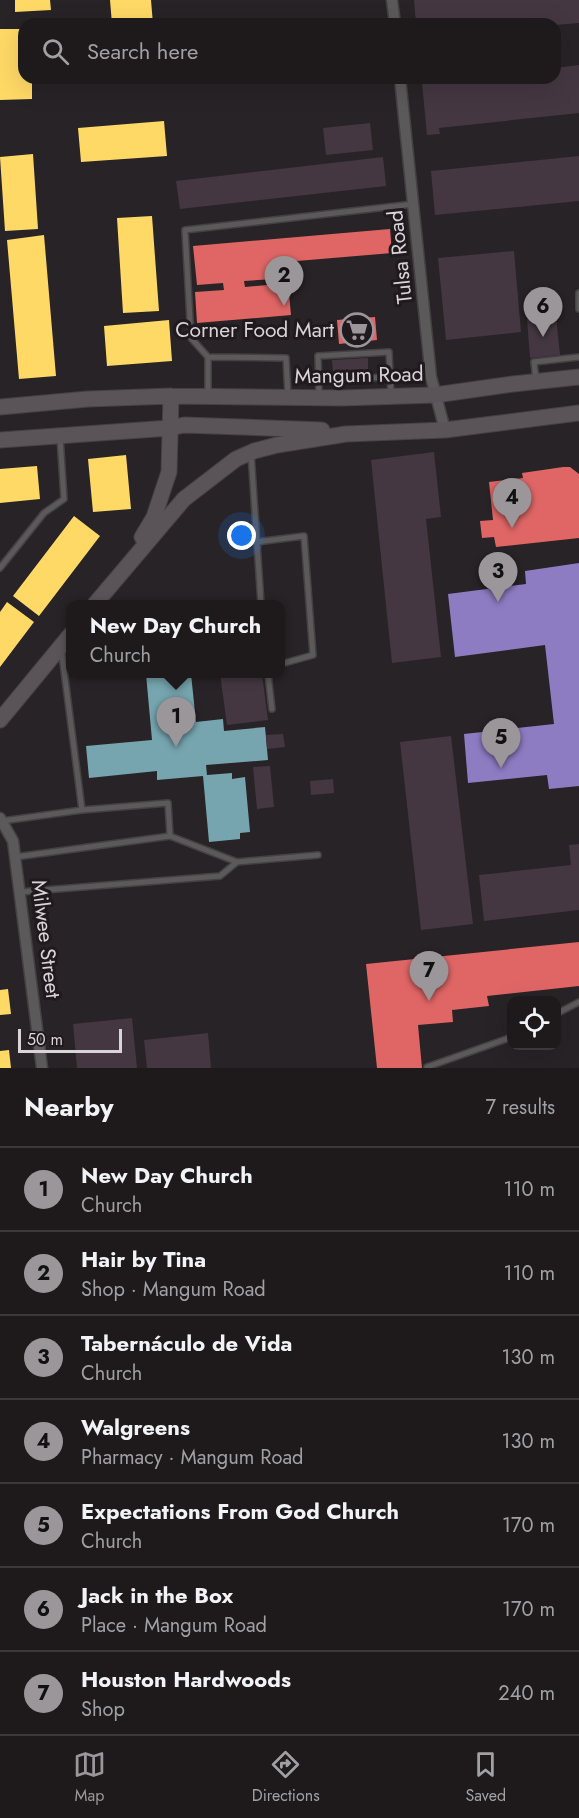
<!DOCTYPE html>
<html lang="en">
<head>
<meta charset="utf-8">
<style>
	body { margin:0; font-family:Jost,sans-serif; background:#262325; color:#f1f3f6 }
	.controls { position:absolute; right:18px; bottom:18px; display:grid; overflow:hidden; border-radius:12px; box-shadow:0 6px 24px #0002 }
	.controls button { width:54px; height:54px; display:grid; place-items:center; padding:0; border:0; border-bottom:2px solid #3c383b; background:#1e1a1c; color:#f1f3f6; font:30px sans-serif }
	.scale { position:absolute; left:18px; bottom:15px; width:104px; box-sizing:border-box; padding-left:6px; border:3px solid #d9d4d7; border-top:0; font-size:16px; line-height:21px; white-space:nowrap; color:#d9d4d7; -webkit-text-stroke:4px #20191e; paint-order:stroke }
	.you { position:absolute; left:242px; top:536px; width:21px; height:21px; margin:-15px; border:4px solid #fff; border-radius:50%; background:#1a73e8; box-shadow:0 0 0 9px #1a73e833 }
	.badge { display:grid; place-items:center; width:39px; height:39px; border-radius:50%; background:#9b9699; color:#111; font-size:20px; font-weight:700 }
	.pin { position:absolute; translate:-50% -50px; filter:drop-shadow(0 2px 3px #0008) }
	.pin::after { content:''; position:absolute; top:32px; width:21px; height:18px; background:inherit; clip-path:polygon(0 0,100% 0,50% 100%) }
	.popup { position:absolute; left:66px; top:600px; width:219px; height:78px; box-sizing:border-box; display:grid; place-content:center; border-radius:12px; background:#1e1a1c; filter:drop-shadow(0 2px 4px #0005); font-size:20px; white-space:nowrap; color:#a1a1a3 }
	.popup b { font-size:22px; color:#f1f3f6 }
	.popup::after { content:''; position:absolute; left:50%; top:100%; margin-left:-12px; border:12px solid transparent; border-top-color:#1e1a1c }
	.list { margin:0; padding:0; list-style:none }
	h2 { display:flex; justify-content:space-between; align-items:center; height:78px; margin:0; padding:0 24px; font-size:26px }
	h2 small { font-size:20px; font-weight:400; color:#a1a1a3 }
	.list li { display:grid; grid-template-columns:39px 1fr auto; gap:18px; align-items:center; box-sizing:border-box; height:84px; padding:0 24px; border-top:2px solid #3c383b }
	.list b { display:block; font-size:22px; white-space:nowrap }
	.list p { margin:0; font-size:20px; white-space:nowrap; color:#a1a1a3 }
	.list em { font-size:20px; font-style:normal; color:#a1a1a3 }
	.icon { flex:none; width:33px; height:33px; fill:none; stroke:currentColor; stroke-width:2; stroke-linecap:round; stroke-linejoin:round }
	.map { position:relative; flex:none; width:579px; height:1068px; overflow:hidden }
	.search { position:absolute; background:#1e1a1c; box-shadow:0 6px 24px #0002; left:18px; right:18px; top:18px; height:66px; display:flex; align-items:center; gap:15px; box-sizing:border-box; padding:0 21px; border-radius:18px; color:#a1a1a3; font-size:22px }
	.sheet { height:666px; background:#1e1a1c }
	nav { display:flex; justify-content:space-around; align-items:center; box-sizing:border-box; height:84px; border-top:2px solid #3c383b; background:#1e1a1c; font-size:16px; color:#a1a1a3 }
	nav a { display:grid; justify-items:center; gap:3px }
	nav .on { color:#9b9699 }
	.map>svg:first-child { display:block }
</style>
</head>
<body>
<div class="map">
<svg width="579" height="1068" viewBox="0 0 579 1068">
	<rect width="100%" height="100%" fill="#282326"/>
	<path fill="#ffd966" d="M15,0H50L51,10L15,12Z
		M110,0H151L153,24H112Z
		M0,29H24V78H32V99L0,100Z
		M164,121L167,156L81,162L78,128Z
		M33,154L38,229L5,231L0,157Z
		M152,216L159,311L123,313L117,218Z
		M44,235L56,376L19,379L7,240Z
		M169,320L172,361L107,366L104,326Z
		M126,455L131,509L93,512L88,459Z
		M37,466L40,499L0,503V469Z
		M74,516L100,536L39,616L13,596Z
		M7,602L34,622L0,667V612Z
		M8,989L11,1014L0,1015V990Z
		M9,1050L11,1068H0V1051Z"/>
	<path fill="#e06666" d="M390,229L392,253L273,263L275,279L244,281L245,287L288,283L291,315L197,323L195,292L224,290L223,283L197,285L193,246Z
		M375,317L377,340L339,344L337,320Z
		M563,467H570L579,474V538L496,547L494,537L482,538L480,521L493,520L489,482L523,478L522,473Z
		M579,942V986L487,996L489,1006L452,1010L453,1022L418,1025L422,1068H377L366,964Z"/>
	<path fill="#8e7cc3" d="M579,563V786L549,789L547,775L468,783L464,734L554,724L545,645L455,657L448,594L526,584L525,571Z"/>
	<path fill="#76a5af" d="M146,674H191L196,722L223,719L224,731L265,727L268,760L206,765L207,775L232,773V779L245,777L250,832L240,833V839L209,842L203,776L157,780V771L89,778L86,746L152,740Z"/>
	<path fill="#443741" d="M414,0H579V23L555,25L416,24Z
		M579,65V113L439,128L440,134L427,135L422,83L465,78H555V68Z
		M370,123L373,150L326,155L323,128Z
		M579,156V201L435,215L431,171Z
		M383,157L386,186L180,209L176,181Z
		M514,251L521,332L446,340L438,258Z
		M556,316L560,355L530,358L527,319Z
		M368,358V371L333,372L332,360Z
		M434,452L441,517L426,519L441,657L392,663L371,460Z
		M220,674H262L268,720L227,725Z
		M283,734L285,747L267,749L266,735Z
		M451,736L473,924L421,930L400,742Z
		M270,766L274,807L257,809L253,767Z
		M333,779L334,793L311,795L310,781Z
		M579,844V910L484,921L479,875L571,865L569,845Z
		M132,1018L137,1068H77L73,1024Z
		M208,1033L211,1068H147L144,1040Z"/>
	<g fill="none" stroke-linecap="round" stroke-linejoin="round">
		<defs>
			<path id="lane" d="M579,293V309
				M208,357L191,338L185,230L414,204
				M319,380L390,377
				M536,380L534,362L579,357
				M208,394V357L286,358L288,396
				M319,395L318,356L389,352L391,395
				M251,453L261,604
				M256,542L304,536L313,655L281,664
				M0,568L44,513L64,499L60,437
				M71,647H61L82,810
				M268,674L272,709
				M2,821L82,810L168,803L170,836L237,862L318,855
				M15,857L170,836
				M20,892L220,876L237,862
				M556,1014L579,1002
				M427,1067L512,1037"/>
			<path id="street" d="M392,0L395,24
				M400,78L431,377L445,430
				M0,818L13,841L42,1068"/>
			<path id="secondary" d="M0,407L88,399L171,396L342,398L435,395L513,384L579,377
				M0,440L170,428L184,425L322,430
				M142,537L154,517L169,472L171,396
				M95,604L184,499L236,459L254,451L277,445L346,434L445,430L579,413
				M0,720L71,634"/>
		</defs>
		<use href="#lane" stroke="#454143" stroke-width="8"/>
		<use href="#street" stroke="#454143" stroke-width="13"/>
		<use href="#secondary" stroke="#454143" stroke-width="17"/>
		<use href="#lane" stroke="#5b595a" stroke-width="5"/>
		<use href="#street" stroke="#5b595a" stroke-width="10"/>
		<use href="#secondary" stroke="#5a5458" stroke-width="15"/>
	</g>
	<defs>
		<symbol id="supermarket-ring" viewBox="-11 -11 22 22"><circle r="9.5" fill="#20191e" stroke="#9b9699" stroke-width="1.5"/><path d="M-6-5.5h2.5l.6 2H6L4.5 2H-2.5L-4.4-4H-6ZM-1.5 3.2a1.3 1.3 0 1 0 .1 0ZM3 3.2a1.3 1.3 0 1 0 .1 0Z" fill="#9b9699"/></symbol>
	</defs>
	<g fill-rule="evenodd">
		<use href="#supermarket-ring" x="338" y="311" width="38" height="38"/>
	</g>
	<g text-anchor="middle" stroke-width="6" stroke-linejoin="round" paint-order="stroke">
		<g font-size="21" fill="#d9d4d7" stroke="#20191e">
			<text transform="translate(400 257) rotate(-96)" y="7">Tulsa Road</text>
			<text transform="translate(359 375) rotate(-1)" y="7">Mangum Road</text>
			<text transform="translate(46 939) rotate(83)" y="7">Milwee Street</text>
		</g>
		<g font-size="21" fill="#d9d4d7" stroke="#20191e" text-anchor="end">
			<text x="334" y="337">Corner Food Mart</text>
		</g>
	</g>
</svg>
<div class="controls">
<button><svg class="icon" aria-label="locate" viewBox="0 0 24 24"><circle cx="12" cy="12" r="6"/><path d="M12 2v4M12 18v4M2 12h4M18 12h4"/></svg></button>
</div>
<div class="scale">50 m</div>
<div class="you"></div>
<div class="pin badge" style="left:176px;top:747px">1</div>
<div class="popup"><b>New Day Church</b>Church</div>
<div class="pin badge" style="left:284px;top:306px">2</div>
<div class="pin badge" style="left:498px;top:602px">3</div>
<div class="pin badge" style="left:512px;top:528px">4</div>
<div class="pin badge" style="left:501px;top:768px">5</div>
<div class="pin badge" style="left:543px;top:337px">6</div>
<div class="pin badge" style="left:429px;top:1001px">7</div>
<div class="search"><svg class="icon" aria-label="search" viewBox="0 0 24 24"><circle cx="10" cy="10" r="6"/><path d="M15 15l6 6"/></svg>Search here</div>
</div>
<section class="sheet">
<h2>Nearby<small>7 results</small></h2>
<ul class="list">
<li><span class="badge">1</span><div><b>New Day Church</b><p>Church</p></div><em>110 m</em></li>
<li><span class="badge">2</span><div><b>Hair by Tina</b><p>Shop · Mangum Road</p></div><em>110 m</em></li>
<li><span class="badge">3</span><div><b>Tabernáculo de Vida</b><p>Church</p></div><em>130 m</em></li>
<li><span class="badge">4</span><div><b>Walgreens</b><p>Pharmacy · Mangum Road</p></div><em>130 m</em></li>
<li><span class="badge">5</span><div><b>Expectations From God Church</b><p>Church</p></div><em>170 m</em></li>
<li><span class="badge">6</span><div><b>Jack in the Box</b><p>Place · Mangum Road</p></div><em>170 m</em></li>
<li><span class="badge">7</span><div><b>Houston Hardwoods</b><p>Shop</p></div><em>240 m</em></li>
</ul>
</section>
<nav>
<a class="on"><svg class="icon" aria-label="map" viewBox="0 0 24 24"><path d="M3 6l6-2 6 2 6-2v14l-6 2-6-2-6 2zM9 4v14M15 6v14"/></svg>Map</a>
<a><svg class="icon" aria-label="directions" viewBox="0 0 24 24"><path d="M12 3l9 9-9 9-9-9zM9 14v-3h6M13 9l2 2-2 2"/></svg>Directions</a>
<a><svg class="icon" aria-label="saved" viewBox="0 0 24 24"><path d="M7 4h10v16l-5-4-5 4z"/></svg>Saved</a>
</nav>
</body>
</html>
